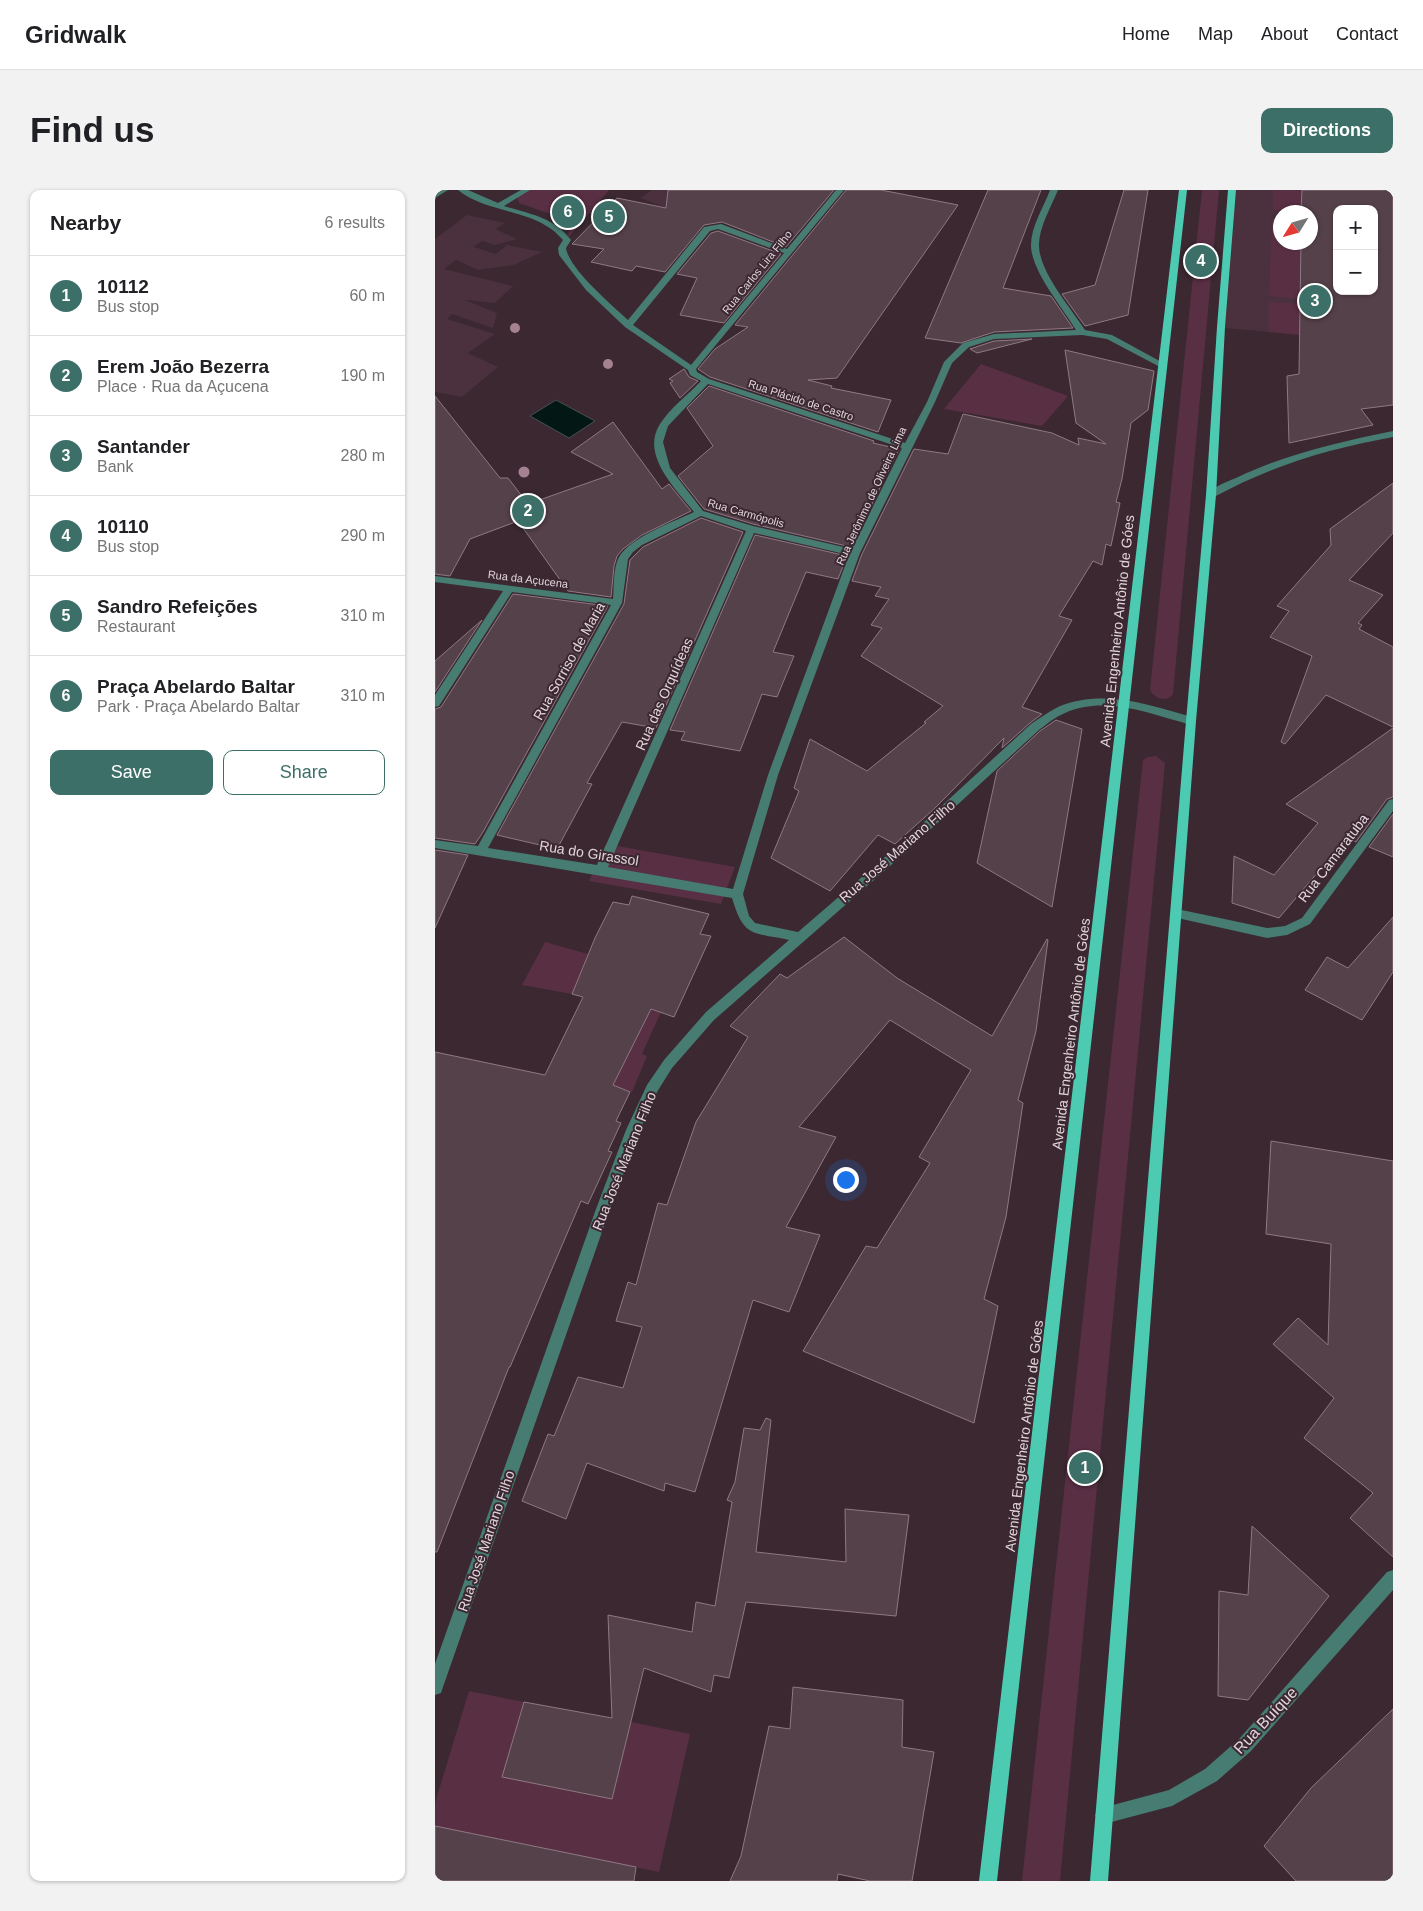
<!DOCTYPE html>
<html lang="en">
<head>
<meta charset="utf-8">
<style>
	body { margin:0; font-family:Arial,sans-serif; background:#f2f2f2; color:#202124 }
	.controls { position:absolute; right:15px; top:15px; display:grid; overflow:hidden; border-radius:10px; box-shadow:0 1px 4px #0004 }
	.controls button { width:45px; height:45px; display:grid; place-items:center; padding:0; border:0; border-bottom:1px solid #e0e0e0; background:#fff; color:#202124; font:25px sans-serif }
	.compass { position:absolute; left:838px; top:15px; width:45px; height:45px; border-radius:50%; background:#fff; box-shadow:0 1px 4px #0004; rotate:233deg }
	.you { position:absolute; left:410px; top:989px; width:18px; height:18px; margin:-12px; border:4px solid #fff; border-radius:50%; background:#1a73e8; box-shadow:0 0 0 8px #1a73e833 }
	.badge { display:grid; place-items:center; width:32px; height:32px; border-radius:50%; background:#3c6f67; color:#fff; font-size:16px; font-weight:700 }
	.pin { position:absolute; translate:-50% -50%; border:2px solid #fff; box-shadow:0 1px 5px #0006 }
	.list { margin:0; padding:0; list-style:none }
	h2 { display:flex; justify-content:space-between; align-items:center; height:65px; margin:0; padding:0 20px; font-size:21px }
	h2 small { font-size:16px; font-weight:400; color:#757577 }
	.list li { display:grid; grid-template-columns:32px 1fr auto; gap:15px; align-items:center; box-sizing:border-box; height:80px; padding:0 20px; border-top:1px solid #e0e0e0 }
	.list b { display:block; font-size:19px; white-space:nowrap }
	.list p { margin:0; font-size:16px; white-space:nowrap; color:#757577 }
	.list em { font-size:16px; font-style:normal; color:#757577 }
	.actions { display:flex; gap:10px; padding:15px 20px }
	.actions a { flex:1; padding:11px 0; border:1px solid #3c6f67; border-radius:10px; text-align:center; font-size:18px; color:#3c6f67 }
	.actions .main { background:#3c6f67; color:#fff }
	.map { position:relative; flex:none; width:958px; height:1691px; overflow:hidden; border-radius:10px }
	header { display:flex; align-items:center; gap:30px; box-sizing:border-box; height:70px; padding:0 25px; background:#fff; border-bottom:1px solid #e0e0e0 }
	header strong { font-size:24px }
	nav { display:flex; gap:28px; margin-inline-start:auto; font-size:18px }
	.intro { display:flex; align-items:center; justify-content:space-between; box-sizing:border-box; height:120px; padding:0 30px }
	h1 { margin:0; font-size:35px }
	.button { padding:12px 22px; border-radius:10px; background:#3c6f67; color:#fff; font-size:18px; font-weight:700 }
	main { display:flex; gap:30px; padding:0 30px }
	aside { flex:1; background:#fff; border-radius:10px; box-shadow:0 1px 4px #0004 }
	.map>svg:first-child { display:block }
</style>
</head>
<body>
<header>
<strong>Gridwalk</strong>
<nav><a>Home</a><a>Map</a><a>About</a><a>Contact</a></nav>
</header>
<div class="intro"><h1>Find us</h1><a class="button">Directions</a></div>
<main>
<aside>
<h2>Nearby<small>6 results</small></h2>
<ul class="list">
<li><span class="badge">1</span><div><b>10112</b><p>Bus stop</p></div><em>60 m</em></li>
<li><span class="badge">2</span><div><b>Erem João Bezerra</b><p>Place · Rua da Açucena</p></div><em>190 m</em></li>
<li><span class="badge">3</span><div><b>Santander</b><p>Bank</p></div><em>280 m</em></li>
<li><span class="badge">4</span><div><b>10110</b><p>Bus stop</p></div><em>290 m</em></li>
<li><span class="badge">5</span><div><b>Sandro Refeições</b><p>Restaurant</p></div><em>310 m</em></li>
<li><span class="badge">6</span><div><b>Praça Abelardo Baltar</b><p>Park · Praça Abelardo Baltar</p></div><em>310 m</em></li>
</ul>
<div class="actions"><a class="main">Save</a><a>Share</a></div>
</aside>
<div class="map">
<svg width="958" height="1691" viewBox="0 0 958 1691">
	<rect width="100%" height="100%" fill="#3b2831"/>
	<path fill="#4a313d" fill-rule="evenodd" d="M217,0H272L239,21L205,8Z
		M801,0H958V153L790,138ZM902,19H939V101H902ZM846,22H876V52H846Z
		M32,25L70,33L60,39L82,49L60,55L47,51L39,57L61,64L72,55L107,62L79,75L43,80L21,70L9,79L78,96L60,113L30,110L62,123L58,138L17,124L12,129L60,144L33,163L63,177L27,207L0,202V49Z"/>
	<path fill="#592f44" d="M92,0H174L133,48L134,39L121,26L84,13L82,7Z
		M767,0H784L738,504C732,513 720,509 715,500Z
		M838,0H867L866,22L838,20Z
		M837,28L845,29L846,52L866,53L865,109L834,106Z
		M834,112L865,114V145L834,142Z
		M546,174L633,206L607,236L509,219Z
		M721,566L730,573L625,1691H587L708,570L713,567Z
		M171,654L300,677L286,714L154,691Z
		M110,752L153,764L137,804L87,795Z
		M208,819L226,822L207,864L212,866L197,902H195L178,895L195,862Z
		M34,1501L89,1512L67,1587L177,1609L196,1532L255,1544L224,1682L0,1636V1613Z"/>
	<path fill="#031814" stroke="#465150" d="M121,210L160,231L134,248L95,226Z"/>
	<path fill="#55414a" stroke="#8f7983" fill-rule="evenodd" d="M233,0H399L351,57L287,32L269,35L230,82L201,76L197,81L156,72L169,59L137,54L182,8L231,18Z
		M411,0H446L523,15L402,188L373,190L397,196L396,198L456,210L443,242L275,187L263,179L280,159L313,137L300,135Z
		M553,0H606L568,98L616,106L638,138L559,142L526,153L490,148Z
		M689,0H713L693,125L650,136L627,104L660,95Z
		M867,0H958V215L926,219L938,235L854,253L852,186L864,184L866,52H876V22H866ZM902,19H939V101H902Z
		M283,41L346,64L289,133L245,125L262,88L242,84L276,43Z
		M597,149L542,163L535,159L559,151Z
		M630,160L719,181L713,220L696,233L687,289L681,312L685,313L676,356L671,354L667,375L658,371L624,426L637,430L587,517L607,524L595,533L567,558L569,548L500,618L460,654L443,645L395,701L336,668L364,601L359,598L375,549L432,581L491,533L489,532L508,516L426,466L447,438L436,435L454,409L440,406L446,397L417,391L427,364L479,259L513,264L528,224L617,243L644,255L643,248L671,254L641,233Z
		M249,179L254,187L263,191L245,208L235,193L238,191L234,189Z
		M274,196L439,251L438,253L464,259L416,357L318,334L269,319L243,286L278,256L252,218Z
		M0,206L65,288H73L93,314L178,284L136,262L178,232L227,299L234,294L256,321L207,345L188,359L182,366L179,376L176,407L133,401L83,331L35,349L15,386L0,384Z
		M958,293V343L914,390L948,405L923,433L927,435L924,439L958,457V537L891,505L850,554L846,552L877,466L835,447L854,421L842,416L896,355L895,339Z
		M266,328L308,342L221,538L187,532L152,593L157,594L122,659L62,645L189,414L195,370L208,357Z
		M320,345L412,366L403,389L371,382L338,462L359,466L342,507L327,504L305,561L246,550L250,542L235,540Z
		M78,404L173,416L48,642L40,654L0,648V519L6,517Z
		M47,430L0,502V471Z
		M621,530L647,539L617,717L542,673L562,581L605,541Z
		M958,538V607L952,609L921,652L912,648L844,728L797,713L799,666L839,685L883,633L851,614Z
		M958,624V667L934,657Z
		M0,660L33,665L0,738Z
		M197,706L274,724L265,744L276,746L239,827L216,819L178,895L195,902L181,931L186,933L173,961L177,962L153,1014L146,1011L75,1177H74L2,1362H0V862L110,885L148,807L137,804L160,748L178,712L194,715Z
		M958,727V782L927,830L870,800L892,767L913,778Z
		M409,747L462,788L557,846L612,749L613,750L601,841L583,910L588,913L571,1027L549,1109L563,1116L539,1233L368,1161L431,1056L442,1058L495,973L484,967L536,880L455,830L364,937L401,947L351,1037L385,1045L354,1122L318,1110L260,1302L230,1293L229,1301L152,1273L131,1329L87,1311L113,1244L119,1246L143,1187L188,1198L207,1137L181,1131L193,1092L201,1095L223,1013L232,1015L261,932L313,847L295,836L345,784L352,788Z
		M836,951L958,971V1367L915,1328L938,1303L869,1248L899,1208L838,1154L863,1128L893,1155L896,1054L831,1044Z
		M331,1228L336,1230L321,1362L411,1372L410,1319L474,1325L461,1426L311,1412L294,1488L279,1485L276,1502L209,1478L177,1609L67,1587L89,1512L177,1528L173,1425L257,1442L261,1412L280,1416L297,1312L292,1310L300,1292L309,1238L325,1240Z
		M817,1336L894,1406L813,1510L783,1506L784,1401L813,1405Z
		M358,1497L468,1510L467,1557L499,1562L477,1691H435L403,1684L402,1691H295L306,1666L334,1536L355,1539Z
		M958,1519V1691H861L829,1656L876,1598Z
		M0,1636L201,1677L199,1691H0Z"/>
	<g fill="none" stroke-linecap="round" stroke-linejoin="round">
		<path fill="#467c71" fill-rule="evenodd" d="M4,0H13L0,8V3Z
			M23,0H33L63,13L86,0H95L69,16C95,24 119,27 136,50L131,58C134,79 177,115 193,130L269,37L286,34L352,59L401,0H409L261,179L262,182L274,189L470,253L492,212L509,172L528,153L559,144L641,140C628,118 596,81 596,55C596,36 609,17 615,0H623C616,17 604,37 604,55C604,82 636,118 650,140L677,145L732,175L725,177L672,149L647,145L559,149L534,157L517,173L500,212L425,363L343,585L308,704L314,726L320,733L363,742L464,655L596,534C605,528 613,522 623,517C668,498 715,515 760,528L761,531L756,535C716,524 670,505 630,523C620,527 612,534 604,540L472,661L279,830L237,878L222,902L205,940L175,1019L8,1497L6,1503L0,1505V1474L161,1019L191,940L212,895L229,870L271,822L354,750C317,742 309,748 297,708L0,658V650L43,656L176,415L77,402L4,516L0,517V505L68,401L0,392V386L178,409C179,397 178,378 184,367C196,347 238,332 259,322C241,299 205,265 225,234C235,218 253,205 266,191L255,185L253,180L190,137L151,100L124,65L123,58L128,50C102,18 54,25 23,0ZM283,39L349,63L256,175L198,135L275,41ZM273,194L467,258L417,359L318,336L268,321L235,278L228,252L233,236ZM266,326L311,341L162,675L53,658L187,413L193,369L198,362L207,355ZM319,343L414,365L333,585L298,699L173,677Z
			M958,241V247C893,259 838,275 779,307H773L771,305C778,297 791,292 801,288C851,264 904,252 958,241Z
			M958,609V621L875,734L852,745L832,748L738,727L736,724L738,721L742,719L832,738L850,736L867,728L954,610Z
			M958,1380V1400L816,1561L782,1591L737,1616L669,1634L663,1631L660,1625L663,1619L734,1600L770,1579L804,1549L952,1382Z"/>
		<path fill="#4dcab2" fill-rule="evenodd" d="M744,0H752L562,1691H544Z
			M793,0H801L790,137L781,305L761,531L673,1691H655L751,531L771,305L782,137Z"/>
	</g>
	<g fill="#a58191">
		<circle cx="80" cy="138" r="5"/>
		<circle cx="173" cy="174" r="5"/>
		<circle cx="89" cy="282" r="5.5"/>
	</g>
	<g text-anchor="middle" stroke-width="4" stroke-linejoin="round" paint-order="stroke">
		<g font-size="11" fill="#e2d5db" stroke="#3b2831">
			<text transform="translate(322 82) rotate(-51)" y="4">Rua Carlos Lira Filho</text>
			<text transform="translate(366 210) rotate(18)" y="4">Rua Plácido de Castro</text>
			<text transform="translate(436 306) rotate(-65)" y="4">Rua Jerônimo de Oliveira Lima</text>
			<text transform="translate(311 323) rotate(16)" y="4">Rua Carmópolis</text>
			<text transform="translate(93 389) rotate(7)" y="4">Rua da Açucena</text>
		</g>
		<g font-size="14" fill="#e2d5db" stroke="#3b2831">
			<text transform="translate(682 441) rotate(-84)" y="5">Avenida Engenheiro Antônio de Góes</text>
			<text transform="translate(134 471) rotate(-61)" y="5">Rua Sorriso de Maria</text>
			<text transform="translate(229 504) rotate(-66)" y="5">Rua das Orquídeas</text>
			<text transform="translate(462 661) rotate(-41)" y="5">Rua José Mariano Filho</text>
			<text transform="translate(154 663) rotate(9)" y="5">Rua do Girassol</text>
			<text transform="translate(898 668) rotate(-53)" y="5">Rua Camaratuba</text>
			<text transform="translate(636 844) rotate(-83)" y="5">Avenida Engenheiro Antônio de Góes</text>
			<text transform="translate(189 971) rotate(-68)" y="5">Rua José Mariano Filho</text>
			<text transform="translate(589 1246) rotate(-83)" y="5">Avenida Engenheiro Antônio de Góes</text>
			<text transform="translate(51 1351) rotate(-71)" y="5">Rua José Mariano Filho</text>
		</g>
		<g font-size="16" fill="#e2d5db" stroke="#3b2831">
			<text transform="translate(830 1530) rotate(-47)" y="6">Rua Buíque</text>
		</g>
	</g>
</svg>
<div class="controls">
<button>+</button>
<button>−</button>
</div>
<svg class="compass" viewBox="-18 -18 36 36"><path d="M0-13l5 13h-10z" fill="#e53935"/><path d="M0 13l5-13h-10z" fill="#757577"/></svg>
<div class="you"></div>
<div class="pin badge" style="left:650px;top:1278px">1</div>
<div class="pin badge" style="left:93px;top:321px">2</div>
<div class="pin badge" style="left:880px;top:111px">3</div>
<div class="pin badge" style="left:766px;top:71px">4</div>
<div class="pin badge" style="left:174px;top:27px">5</div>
<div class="pin badge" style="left:133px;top:22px">6</div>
</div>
</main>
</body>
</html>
